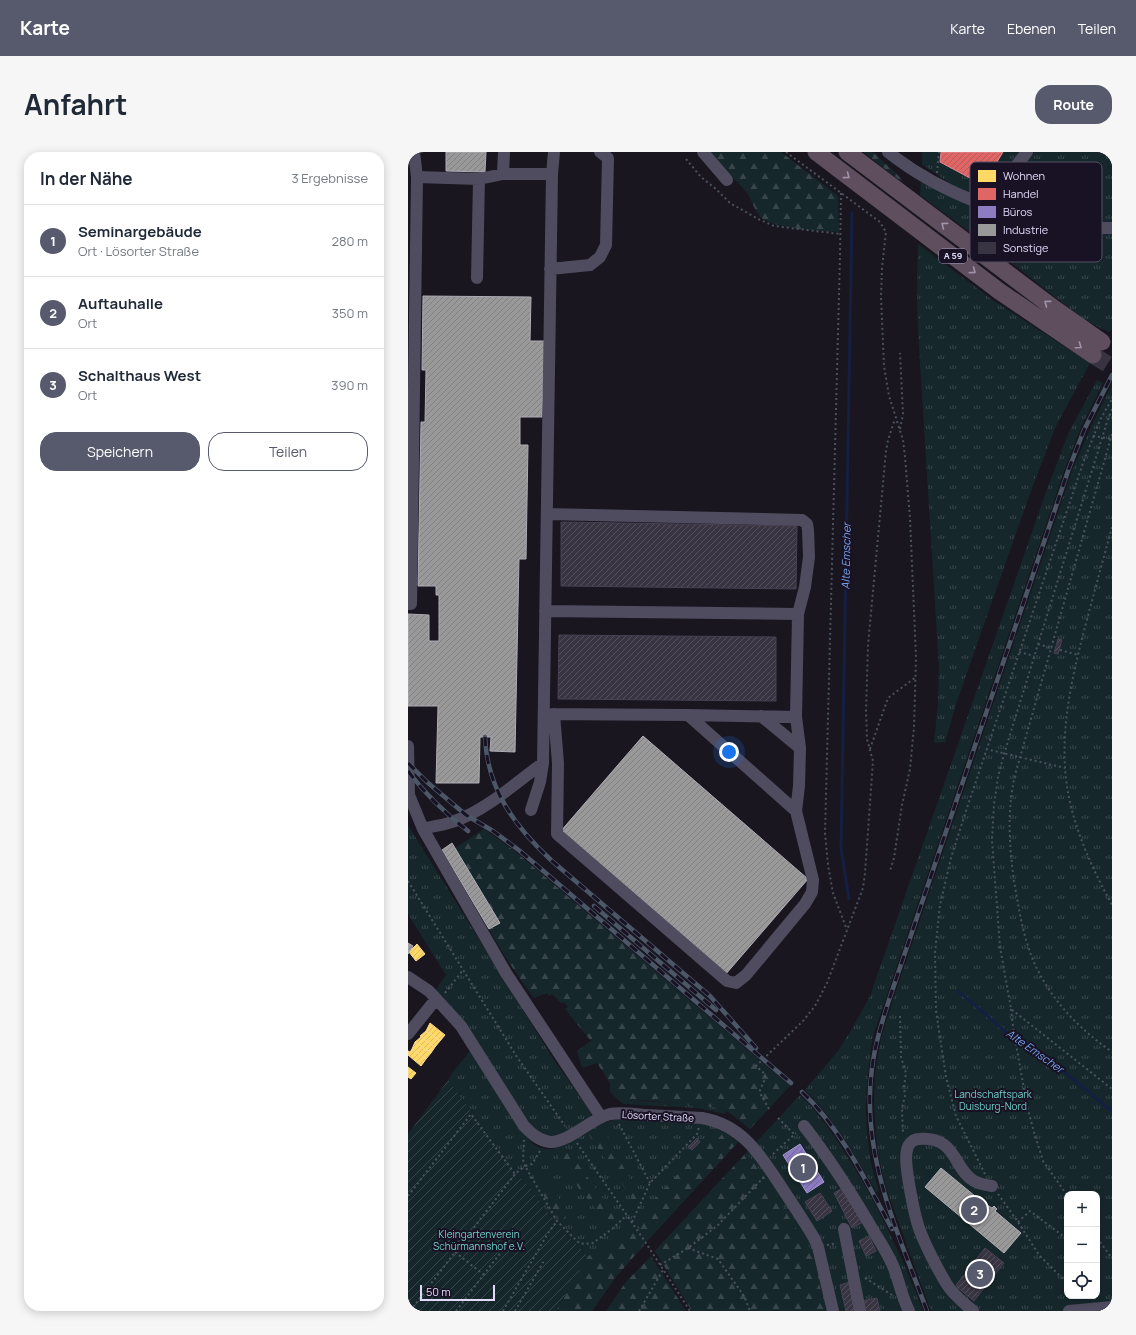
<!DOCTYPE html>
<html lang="de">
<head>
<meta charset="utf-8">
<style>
	body { margin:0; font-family:Manrope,sans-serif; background:#f6f6f7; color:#1f2937 }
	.controls { position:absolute; right:12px; bottom:12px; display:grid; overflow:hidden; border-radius:8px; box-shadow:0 2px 10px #0003 }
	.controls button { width:36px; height:36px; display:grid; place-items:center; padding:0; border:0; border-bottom:1px solid #e0e1e3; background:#fff; color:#1f2937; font:20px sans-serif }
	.scale { position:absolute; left:12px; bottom:10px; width:75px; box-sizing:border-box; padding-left:4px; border:2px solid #e2dafa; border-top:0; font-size:11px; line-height:14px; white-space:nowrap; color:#e2dafa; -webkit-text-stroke:3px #181224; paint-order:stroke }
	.you { position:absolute; left:321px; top:600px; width:14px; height:14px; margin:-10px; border:3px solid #fff; border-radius:50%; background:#1a73e8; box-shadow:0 0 0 6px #1a73e833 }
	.badge { display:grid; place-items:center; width:26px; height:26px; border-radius:50%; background:#575a6d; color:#fff; font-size:13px; font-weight:700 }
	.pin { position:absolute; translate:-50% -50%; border:2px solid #fff; box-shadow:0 1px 4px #0006 }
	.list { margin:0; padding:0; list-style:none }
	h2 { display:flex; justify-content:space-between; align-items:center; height:52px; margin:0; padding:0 16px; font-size:17px }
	h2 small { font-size:13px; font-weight:400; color:#747a83 }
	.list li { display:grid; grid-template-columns:26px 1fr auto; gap:12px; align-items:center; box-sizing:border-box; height:72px; padding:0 16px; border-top:1px solid #e0e1e3 }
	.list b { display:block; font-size:15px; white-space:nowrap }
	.list p { margin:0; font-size:13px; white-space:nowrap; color:#747a83 }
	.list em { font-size:13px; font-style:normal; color:#747a83 }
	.actions { display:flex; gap:8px; padding:12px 16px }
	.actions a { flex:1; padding:9px 0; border:1px solid #575a6d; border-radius:16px; text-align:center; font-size:14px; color:#575a6d }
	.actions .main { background:#575a6d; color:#fff }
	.icon { flex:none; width:22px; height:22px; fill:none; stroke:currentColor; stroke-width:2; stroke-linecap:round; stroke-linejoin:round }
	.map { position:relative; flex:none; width:704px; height:1159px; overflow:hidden; border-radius:16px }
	header { display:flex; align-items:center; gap:24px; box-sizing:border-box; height:56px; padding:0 20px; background:#575a6d; color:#fff }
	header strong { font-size:19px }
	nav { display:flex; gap:22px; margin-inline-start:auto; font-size:14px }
	.intro { display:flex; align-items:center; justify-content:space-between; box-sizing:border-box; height:96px; padding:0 24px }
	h1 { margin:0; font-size:28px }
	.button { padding:10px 18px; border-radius:16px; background:#575a6d; color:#fff; font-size:14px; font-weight:700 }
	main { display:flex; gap:24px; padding:0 24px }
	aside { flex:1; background:#fff; border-radius:16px; box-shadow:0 2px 10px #0003 }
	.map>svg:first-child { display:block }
</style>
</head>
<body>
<header>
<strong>Karte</strong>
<nav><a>Karte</a><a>Ebenen</a><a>Teilen</a></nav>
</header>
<div class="intro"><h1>Anfahrt</h1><a class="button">Route</a></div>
<main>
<aside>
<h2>In der Nähe<small>3 Ergebnisse</small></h2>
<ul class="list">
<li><span class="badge">1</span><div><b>Seminargebäude</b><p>Ort · Lösorter Straße</p></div><em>280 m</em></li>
<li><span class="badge">2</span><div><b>Auftauhalle</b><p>Ort</p></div><em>350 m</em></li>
<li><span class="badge">3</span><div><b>Schalthaus West</b><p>Ort</p></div><em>390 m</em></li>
</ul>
<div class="actions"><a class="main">Speichern</a><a>Teilen</a></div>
</aside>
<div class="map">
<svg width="704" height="1159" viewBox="0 0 704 1159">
	<defs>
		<pattern id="grass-tufts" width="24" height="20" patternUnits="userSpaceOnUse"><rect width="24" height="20" fill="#16272b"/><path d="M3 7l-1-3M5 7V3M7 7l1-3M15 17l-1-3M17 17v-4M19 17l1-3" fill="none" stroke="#38464b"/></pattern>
		<pattern id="forest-firs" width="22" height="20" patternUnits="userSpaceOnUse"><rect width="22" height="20" fill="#16272b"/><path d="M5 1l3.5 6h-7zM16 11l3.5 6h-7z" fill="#38464b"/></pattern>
		<pattern id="garden-furrows" width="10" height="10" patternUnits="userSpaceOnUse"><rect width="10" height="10" fill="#16272b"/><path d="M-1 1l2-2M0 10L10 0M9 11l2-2" fill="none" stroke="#38464b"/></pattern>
		<pattern id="homes-hatch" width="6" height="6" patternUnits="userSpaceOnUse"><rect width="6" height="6" fill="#ffd966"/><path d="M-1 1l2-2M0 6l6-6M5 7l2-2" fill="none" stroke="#dabb61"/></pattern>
		<pattern id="shops-hatch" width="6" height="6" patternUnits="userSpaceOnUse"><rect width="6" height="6" fill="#e06666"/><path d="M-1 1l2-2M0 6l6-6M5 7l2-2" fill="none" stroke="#b15b5e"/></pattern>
		<pattern id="offices-hatch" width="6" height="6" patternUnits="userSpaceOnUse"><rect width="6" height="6" fill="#8e7cc3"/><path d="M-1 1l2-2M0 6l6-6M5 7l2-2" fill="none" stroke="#746799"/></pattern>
		<pattern id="industry-hatch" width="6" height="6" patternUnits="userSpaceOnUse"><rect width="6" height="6" fill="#999"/><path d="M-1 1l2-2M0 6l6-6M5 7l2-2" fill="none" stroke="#807f82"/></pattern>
		<pattern id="building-hatch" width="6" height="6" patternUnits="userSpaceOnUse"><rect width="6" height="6" fill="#393442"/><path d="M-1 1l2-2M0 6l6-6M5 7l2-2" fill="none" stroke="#55515e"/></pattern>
	</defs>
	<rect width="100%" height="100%" fill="#191620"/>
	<path fill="url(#grass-tufts)" fill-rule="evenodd" d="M514,0H704V71H676L634,64L596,54L550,37L514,12Z
		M513,29C559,54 605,73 658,80C673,81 689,81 704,82V177L701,180L675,167L609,115L512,43Z
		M510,92L586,149L682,211L648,274L624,336L549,549L537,590L526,591L530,552L531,515L510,178L509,143Z
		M689,228L695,231L673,275L656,319L465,884C459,923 455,958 461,997C462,1011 467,1025 471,1039L468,1040C448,1004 426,967 397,938L430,899L445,875L462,844L638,340L661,280Z
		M704,232V1159H523L478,1036L469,997L466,952L467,921L473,886L485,848L664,319L683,275ZM659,1042H689V1144H659Z
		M0,673L144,905L182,959L184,965L151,985L136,984L123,975L27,839L38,823L0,762Z
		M63,898L117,983L125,992L130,995L136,997H144L155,993L187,974L209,967L285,969L308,974L332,988L240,1088L208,1124L180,1104L147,1071L124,1038L108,1021L40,928L44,921Z
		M202,940C238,958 283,944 319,959L317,962L289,956L215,952Z
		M392,943C408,958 420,975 432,993C466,1045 493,1101 515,1159H284L247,1099Z"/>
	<path fill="url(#forest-firs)" d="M301,0H373L430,44L431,80C412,79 370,77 355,67C346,60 345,49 339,41C327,26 312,15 301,0Z
		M455,0H465L494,27V30Z
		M76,677L108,700L382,934L342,977L319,959L306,955L212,946L202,940V931L189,911L174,916L169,899L183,889L157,857L160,855L156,850L153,851L144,842L141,844L139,841L126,846C110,824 94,801 81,777L91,771L47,696Z
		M197,977L203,994L230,1040L232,1048L229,1054L181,983Z
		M315,981L330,990L240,1088L230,1073L245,1049L305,984L310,987Z
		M158,996L211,1068L202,1076L195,1072L191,1068L187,1056L180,1047L173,1041L168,1031L151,1011L150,1004Z
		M338,1001L348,1012L387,1075L402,1096L418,1159H284L247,1099Z
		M125,1018C130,1026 139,1030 145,1038C152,1046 155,1056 158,1066L153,1069C145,1058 124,1030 125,1018Z
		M226,1077L236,1093L208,1125L184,1159H148L180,1104L202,1094L214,1084Z
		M243,1104L278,1159H198L217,1131Z"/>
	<path fill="url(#garden-furrows)" d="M40,928L108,1021L124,1038L147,1071L180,1104L148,1159H0V982Z"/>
	<path fill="url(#homes-hatch)" stroke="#f6d992" d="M9,792L17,802L8,809L1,800Z
		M22,871L37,883L32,889L18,879Z
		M18,879L32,889L27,895L12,884Z
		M13,885L27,895L23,901L7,890Z
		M7,890L23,901L18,907L4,897Z
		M4,897L18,907L13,914L0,903V899L2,900Z
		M0,915L8,921L3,927L0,925Z"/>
	<path fill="url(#shops-hatch)" stroke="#e18992" d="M533,0H595L575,33L532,10Z"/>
	<path fill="url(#offices-hatch)" stroke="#a798d4" d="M392,992L416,1030L399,1041L375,1003Z"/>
	<path fill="url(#industry-hatch)" stroke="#afacb6" d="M38,0H78L77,20L38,19Z
		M15,144L123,145L122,189H136L134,265H112V293H120L118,407H111L107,600L82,599L83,585H72L71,631H28L30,554H0V462L21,463V489H31V443H28V434H10L13,270H17L18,218H14Z
		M235,584L400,727L317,823L152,680Z
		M44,691L92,771L81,777L34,698Z
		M0,791L5,794L0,802Z
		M533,1016L573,1049L584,1056L586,1054L589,1057L587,1059L613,1081L596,1101L517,1035Z"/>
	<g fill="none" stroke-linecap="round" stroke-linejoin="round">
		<path stroke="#151f41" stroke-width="3" d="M441,747L433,697L444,61
			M550,839L598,880L633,901L704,959"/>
	</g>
	<path fill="url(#building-hatch)" stroke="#474253" d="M153,370L389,374L388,437L153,434Z
		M151,483L368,485V549L150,547Z
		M650,487L654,488L650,502L646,501Z
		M289,986L292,990L284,998L280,995Z
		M437,1035L455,1070L444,1076L426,1041Z
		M412,1041L424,1059L409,1069L397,1050Z
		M461,1084L468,1099L458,1104L451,1089Z
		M577,1096L596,1111L566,1149L549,1135L550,1134L548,1133Z
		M442,1130L449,1159H438L432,1133Z
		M469,1146L472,1159H456L454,1149Z"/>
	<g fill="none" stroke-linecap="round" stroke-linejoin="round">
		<path stroke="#373341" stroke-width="17" stroke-dasharray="17 8" stroke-linecap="butt" d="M685,203L704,215"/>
		<path stroke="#4b525f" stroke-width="2" stroke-dasharray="2 3" stroke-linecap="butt" d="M378,0L472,70L478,80L474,116L473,145L476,214L481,244L495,288L497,305L502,366L508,505L506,575L502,617L494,653L486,706L482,719
			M278,7L293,25L308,37L322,51L350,67L366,74L432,82
			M529,21L531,0
			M433,41L432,104L417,681L420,713L425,741L439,778
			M704,257L699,270L596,602L590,625L586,652L584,688L592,795L603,857L704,937
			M492,277L495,262L492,201
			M704,282L607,623C599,658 601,693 606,729C610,751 613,773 620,794C634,839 667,874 704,900
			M685,284L704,287
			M704,375C695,408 686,441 677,475C665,521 654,568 657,616C660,664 681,711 704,753
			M630,492L643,496
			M652,498L670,503
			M611,500L626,504
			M462,597L480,546L508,525
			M578,597L657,616
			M0,729L109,905L157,974
			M37,841L55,818
			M603,857L605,875L619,954L626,980L635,1009L659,1043
			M492,864L493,905L498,921L496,934L497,944L494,956L495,982
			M361,957L352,941V938L357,927V922L348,914L395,869L407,854L419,831L455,736L457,721L465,609L459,587L458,559L460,493L478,299L480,288L487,267
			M370,966L386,982
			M211,972L242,1031
			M169,991L236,1088L282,1159
			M132,999L124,1012L117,1014L149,1069L171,1091L177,1092L185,1091L204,1077L219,1063
			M365,1002L388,981
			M577,1022L548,964L538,925L528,859L527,801L532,753L543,706L557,662L675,311L692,268L704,247
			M590,1042L610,1070L631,1103L659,1131
			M0,1044L63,962L107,1022
			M224,1070L242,1031L289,982L291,975
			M610,1070L622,1059L659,1087
			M689,1086L704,1106
			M419,1093L429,1091
			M280,1096L310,1107L336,1144L342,1159
			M47,1100L76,1123
			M252,1113L280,1096L309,1074L356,1025
			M457,1126L484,1143
			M2,1159L107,1022L117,1014L115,1008L116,988
			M48,1159L103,1087
			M95,1159L140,1081L149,1069
			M107,1159L137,1107
			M231,1159L255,1118"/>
		<path stroke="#504c5f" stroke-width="12" d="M6,0L9,25
			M295,0L319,28
			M480,0C533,42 601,66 667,75C679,76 692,76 704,76
			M95,22L96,0
			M583,54L601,23L619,0
			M142,117L182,113L192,105L198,93L200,6L192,0
			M69,126L71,27
			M139,362L394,368L399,372L400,378L401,405L397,435L390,462
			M0,452H3L9,25L71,27L95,22H144
			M137,459L390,462L388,565L280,563
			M136,562L280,563L388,659L405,728L404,740L397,752L338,823L328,831L319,829L149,682L150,611L146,562
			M353,564L392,596
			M0,594L1,643L15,677L98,821L193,965
			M123,658L132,630L135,611L144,22L146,0
			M388,659L391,634L392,596L388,565
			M15,677C25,674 37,673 47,669C78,658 109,630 135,611
			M0,825L21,839L53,874L116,974C123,981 131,989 142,990C160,991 182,967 202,962C214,960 227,962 239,963C257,964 275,965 294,966C335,973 353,1004 374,1036C385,1053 396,1069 406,1086L410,1095L425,1159
			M0,882L28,847
			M396,974C421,1006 442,1039 462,1073C470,1087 482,1104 487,1119C492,1133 494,1145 501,1159
			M436,1077L452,1159
			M565,1159C556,1151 544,1142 538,1131C528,1114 519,1097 512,1079C507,1066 495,1010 499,998C500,992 505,987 511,987C549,984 545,1017 566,1029C571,1032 578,1033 584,1034
			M661,1159L704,1155"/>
		<path stroke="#5f4e5e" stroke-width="17" d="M408,0L591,139L685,203
			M439,0L647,157L694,190"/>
		<defs>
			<path id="rail" d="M77,585C79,637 107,675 144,709L302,844L348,896
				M0,611L19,630L58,663L85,679L112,699L383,931
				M0,619C17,642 37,661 60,679
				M186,754L308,858
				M394,940C434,978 458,1029 484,1077
				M519,1159C490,1080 452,1002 464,916C467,892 474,870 481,848L660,319L676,278L704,223"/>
		</defs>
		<use href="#rail" stroke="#4b5767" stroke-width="4.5"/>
		<use href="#rail" stroke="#181224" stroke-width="3" stroke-dasharray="9" stroke-linecap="butt"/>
	</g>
	<defs><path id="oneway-chevron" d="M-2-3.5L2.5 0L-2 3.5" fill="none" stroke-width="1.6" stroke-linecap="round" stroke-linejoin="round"/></defs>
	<g stroke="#a094ac">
		<use href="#oneway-chevron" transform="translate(439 24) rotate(37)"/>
		<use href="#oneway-chevron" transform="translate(536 73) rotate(-143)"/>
		<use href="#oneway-chevron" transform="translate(565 119) rotate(37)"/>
		<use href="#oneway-chevron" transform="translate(639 151) rotate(-143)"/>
		<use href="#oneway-chevron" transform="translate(671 194) rotate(35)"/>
	</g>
	<g text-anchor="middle" stroke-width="4" stroke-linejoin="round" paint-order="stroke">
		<rect fill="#181224" stroke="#a59eba" stroke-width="1" x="531" y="97" width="28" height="14" rx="3"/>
		<g font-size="9" font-weight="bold" fill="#e2dafa">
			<text x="545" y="107">A 59</text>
		</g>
		<g font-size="10" fill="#6fd0c6" stroke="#181224">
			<text x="585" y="946">Landschaftspark<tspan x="585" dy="12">Duisburg-Nord</tspan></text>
			<text x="71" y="1086">Kleingartenverein<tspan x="71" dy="12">Schürmannshof e.V.</tspan></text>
		</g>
		<g font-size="10" fill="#e2dafa" stroke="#181224">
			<text transform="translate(250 964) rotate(3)" y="4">Lösorter Straße</text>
		</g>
		<g font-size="11" font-style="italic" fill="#76a4ec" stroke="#181224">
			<text transform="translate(438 404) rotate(-89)" y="4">Alte Emscher</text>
			<text transform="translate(627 899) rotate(35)" y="4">Alte Emscher</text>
		</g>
	</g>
	<rect x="562" y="10" width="132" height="100" rx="6" fill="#181224" stroke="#554e64" stroke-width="1"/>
	<rect x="570" y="18" width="18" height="12" fill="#ffd966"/>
	<rect x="570" y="36" width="18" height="12" fill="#e06666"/>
	<rect x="570" y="54" width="18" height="12" fill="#8e7cc3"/>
	<rect x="570" y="72" width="18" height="12" fill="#999"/>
	<rect x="570" y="90" width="18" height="12" fill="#393442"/>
	<g font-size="11" fill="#e2dafa">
		<text x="595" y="28">Wohnen</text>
		<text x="595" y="46">Handel</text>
		<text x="595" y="64">Büros</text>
		<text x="595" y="82">Industrie</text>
		<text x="595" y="100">Sonstige</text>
	</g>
</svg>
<div class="controls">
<button>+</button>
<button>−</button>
<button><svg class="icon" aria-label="locate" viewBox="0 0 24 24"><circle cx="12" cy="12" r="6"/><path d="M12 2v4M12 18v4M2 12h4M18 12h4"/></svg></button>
</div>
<div class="scale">50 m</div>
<div class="you"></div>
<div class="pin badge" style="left:395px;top:1016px">1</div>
<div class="pin badge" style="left:566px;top:1058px">2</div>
<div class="pin badge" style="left:572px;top:1122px">3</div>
</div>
</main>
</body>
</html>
